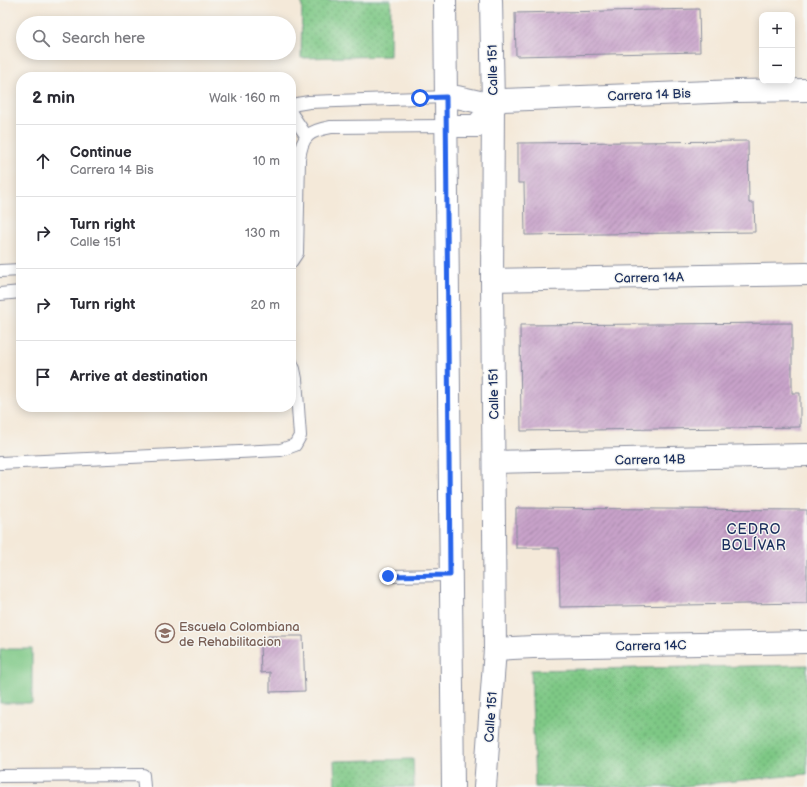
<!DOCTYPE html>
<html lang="en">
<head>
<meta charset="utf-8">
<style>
	body { margin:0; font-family:"Balsamiq Sans",sans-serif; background:#f2f2f3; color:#2b2b33 }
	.controls { position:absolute; right:12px; top:12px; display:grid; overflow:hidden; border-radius:8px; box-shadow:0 2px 10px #0003 }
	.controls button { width:36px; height:36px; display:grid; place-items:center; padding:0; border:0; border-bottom:1px solid #e1e1e2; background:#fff; color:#2b2b33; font:20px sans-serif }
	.stop { position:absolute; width:12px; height:12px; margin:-9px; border:3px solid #2563eb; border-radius:50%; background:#fff }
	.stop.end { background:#2563eb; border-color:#fff; box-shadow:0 1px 4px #0008 }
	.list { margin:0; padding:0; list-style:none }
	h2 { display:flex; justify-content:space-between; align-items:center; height:52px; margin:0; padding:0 16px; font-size:17px }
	h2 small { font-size:13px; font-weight:400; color:#7c7c81 }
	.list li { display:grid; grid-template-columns:26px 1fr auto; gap:12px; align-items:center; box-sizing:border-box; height:72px; padding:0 16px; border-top:1px solid #e1e1e2 }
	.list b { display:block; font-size:15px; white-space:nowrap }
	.list p { margin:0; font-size:13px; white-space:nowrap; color:#7c7c81 }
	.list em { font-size:13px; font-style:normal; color:#7c7c81 }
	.icon { flex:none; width:22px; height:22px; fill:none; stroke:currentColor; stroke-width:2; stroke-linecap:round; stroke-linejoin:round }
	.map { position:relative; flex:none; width:807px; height:787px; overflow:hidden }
	.search { position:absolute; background:#fff; box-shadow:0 2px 10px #0003; left:16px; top:16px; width:280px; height:44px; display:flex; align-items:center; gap:10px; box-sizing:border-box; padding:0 14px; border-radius:22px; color:#7c7c81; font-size:15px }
	.panel { position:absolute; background:#fff; box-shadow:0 2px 10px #0003; left:16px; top:72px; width:280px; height:340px; border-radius:16px }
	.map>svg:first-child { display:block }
</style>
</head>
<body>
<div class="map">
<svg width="807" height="787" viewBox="0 0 807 787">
	<defs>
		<pattern id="park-dots" width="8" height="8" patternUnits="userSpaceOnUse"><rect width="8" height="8" fill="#7ec885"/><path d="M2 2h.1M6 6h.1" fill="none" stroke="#66a370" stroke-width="1.8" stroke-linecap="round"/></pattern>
		<pattern id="building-hatch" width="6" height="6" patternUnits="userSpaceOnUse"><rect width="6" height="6" fill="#c8a2c9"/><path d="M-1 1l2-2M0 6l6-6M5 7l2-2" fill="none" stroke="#a284a6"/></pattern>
	</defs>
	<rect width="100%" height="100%" fill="#f6f6f2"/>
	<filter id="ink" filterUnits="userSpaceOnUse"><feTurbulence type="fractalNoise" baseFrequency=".025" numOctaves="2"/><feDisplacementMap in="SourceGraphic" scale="8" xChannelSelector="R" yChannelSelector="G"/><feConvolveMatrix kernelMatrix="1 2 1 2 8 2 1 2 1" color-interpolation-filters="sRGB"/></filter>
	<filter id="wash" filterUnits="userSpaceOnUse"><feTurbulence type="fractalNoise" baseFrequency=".012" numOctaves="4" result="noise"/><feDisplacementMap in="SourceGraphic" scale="16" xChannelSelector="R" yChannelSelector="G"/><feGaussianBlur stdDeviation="0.9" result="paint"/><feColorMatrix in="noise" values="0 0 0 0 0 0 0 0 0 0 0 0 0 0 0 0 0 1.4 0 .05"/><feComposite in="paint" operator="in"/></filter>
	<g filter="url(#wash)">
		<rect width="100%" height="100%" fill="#f4e9d9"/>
		<path fill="#7ec885" stroke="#4c7c72" d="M0,649H32V703H0Z"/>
		<path fill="url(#park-dots)" stroke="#4c7c72" d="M302,0H391L390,56L301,58Z
			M807,665V774L675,787H535L531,670Z
			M413,759L414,787H335L334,761Z"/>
		<g id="blocks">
			<path fill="url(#building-hatch)" d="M699,9L700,52L516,56L515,13Z
				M748,141L749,203H754L755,232L525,235L524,183H518V143Z
				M792,323V393H800V427L521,431L520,325Z
				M516,508L807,510V603L560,607L559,548H516Z
				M268,636H303L305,691L270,692V672L261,673L260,643L269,642Z"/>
		</g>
	</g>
	<g filter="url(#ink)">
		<use href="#blocks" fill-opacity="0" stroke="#888c9c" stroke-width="1"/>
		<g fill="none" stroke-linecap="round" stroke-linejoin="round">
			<defs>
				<path id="lane" d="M291,107L297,104L309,102L446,97
					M291,113L307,137
					M291,262L297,253L299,159C302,136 308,131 331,127L446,126
					M0,271L21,270
					M0,294L21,292
					M0,463L281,450L295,445L300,436L296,379L294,369L291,362
					M388,576L450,575
					M0,776L143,775L144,787"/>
				<path id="street" d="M493,105L503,100L737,91L807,90
					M492,280L807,274
					M494,462L807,455
					M495,649L533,647L807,642"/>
				<path id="secondary" d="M445,0L453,787
					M446,97H457L493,105
					M446,126H477L493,105
					M485,787L495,649L492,280L493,105L491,0"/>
			</defs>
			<use href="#lane" stroke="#888c9c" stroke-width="14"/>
			<use href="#street" stroke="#888c9c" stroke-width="24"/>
			<use href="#secondary" stroke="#888c9c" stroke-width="24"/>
			<use href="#lane" stroke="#fff" stroke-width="12"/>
			<use href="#street" stroke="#fff" stroke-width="22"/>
			<use href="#secondary" stroke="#fff" stroke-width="22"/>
		</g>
	</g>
	<g fill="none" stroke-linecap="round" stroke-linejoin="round" filter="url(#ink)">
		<path stroke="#2563eb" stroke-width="5" d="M388,576L450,575L446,97L420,98"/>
	</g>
	<defs>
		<symbol id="university-ring" viewBox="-11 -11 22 22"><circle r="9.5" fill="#f6f6f2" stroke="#8d6e63" stroke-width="1.5"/><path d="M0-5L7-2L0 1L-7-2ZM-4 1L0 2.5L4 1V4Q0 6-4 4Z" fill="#8d6e63"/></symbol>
	</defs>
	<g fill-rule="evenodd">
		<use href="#university-ring" x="154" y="622" width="22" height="22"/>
	</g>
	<g text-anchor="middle" stroke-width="3" stroke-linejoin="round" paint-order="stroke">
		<g font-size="13" fill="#1b2f5e" stroke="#f6f6f2">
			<text transform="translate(492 70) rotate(-91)" y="5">Calle 151</text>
			<text transform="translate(649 94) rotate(-2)" y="5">Carrera 14 Bis</text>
			<text transform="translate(649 277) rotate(-1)" y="5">Carrera 14A</text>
			<text transform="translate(493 394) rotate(-91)" y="5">Calle 151</text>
			<text transform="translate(650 459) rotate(-1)" y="5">Carrera 14B</text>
			<text transform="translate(651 645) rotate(-1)" y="5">Carrera 14C</text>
			<text transform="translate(490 717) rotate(-86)" y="5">Calle 151</text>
		</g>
		<g font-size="13" fill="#785e54" stroke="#f6f6f2" text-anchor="start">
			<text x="179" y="631">Escuela Colombiana<tspan x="179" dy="15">de Rehabilitacion</tspan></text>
		</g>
		<g font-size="14" letter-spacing="1" fill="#1b2f5e" stroke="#f6f6f2">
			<text x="754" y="534">CEDRO<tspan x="754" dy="16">BOLÍVAR</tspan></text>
		</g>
	</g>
</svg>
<div class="controls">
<button>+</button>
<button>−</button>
</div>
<div class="stop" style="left:420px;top:98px"></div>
<div class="stop end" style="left:388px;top:576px"></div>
<div class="search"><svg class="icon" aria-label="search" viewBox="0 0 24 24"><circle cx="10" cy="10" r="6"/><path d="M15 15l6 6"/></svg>Search here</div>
<section class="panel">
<h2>2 min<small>Walk · 160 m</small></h2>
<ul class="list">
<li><svg class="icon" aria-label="ahead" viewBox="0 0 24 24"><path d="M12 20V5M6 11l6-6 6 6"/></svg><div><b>Continue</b><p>Carrera 14 Bis</p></div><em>10 m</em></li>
<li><svg class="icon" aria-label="right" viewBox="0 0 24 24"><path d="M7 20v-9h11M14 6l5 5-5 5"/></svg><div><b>Turn right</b><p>Calle 151</p></div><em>130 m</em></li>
<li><svg class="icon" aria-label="right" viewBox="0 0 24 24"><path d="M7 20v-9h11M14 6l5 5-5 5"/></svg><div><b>Turn right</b></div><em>20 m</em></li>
<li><svg class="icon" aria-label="arrive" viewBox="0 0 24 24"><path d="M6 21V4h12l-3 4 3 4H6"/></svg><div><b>Arrive at destination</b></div></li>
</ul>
</section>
</div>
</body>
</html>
